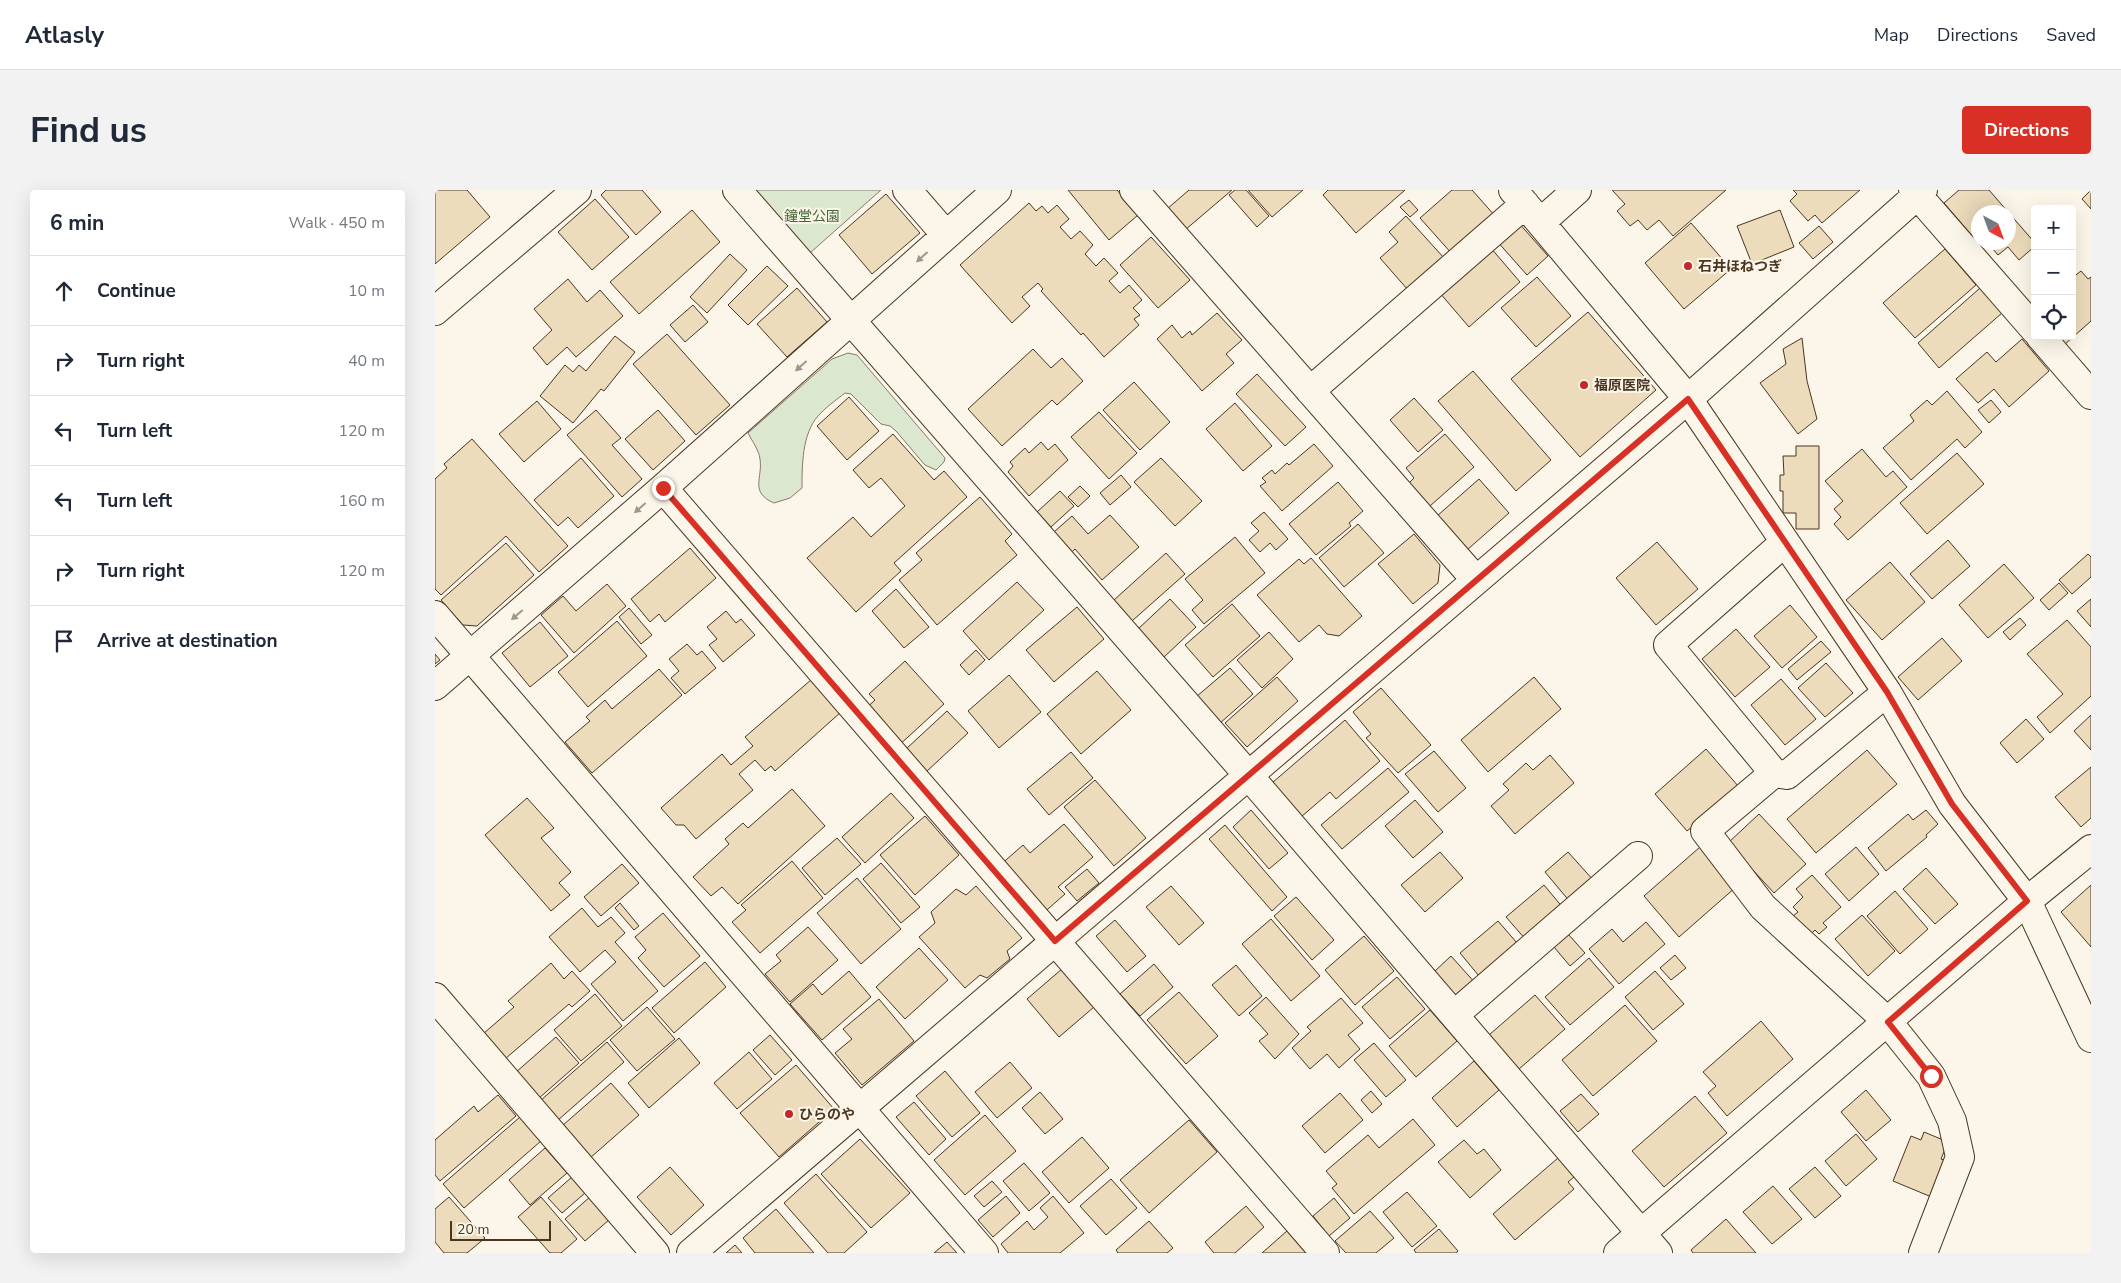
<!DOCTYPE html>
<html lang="en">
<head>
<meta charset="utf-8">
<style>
	body { margin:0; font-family:"Nunito Sans","Noto Sans JP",sans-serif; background:#f2f2f3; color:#1f2937 }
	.controls { position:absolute; right:15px; top:15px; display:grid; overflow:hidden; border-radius:5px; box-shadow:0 5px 20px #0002 }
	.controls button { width:45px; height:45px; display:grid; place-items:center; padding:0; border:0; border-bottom:1px solid #e0e1e3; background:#fff; color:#1f2937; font:25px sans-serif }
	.compass { position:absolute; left:1536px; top:15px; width:45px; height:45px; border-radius:50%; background:#fff; box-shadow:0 5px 20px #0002; rotate:139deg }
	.scale { position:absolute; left:15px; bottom:12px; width:101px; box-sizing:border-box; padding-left:5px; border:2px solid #4a3520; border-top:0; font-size:14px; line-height:18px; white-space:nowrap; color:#4a3520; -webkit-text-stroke:4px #fbf6e9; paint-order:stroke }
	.stop { position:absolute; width:15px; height:15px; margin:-11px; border:4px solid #d93025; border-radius:50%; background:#fff }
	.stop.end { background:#d93025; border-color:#fff; box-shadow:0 1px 5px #0008 }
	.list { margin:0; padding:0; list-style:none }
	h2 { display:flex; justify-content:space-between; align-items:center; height:65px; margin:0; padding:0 20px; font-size:21px }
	h2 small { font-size:16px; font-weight:400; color:#747a83 }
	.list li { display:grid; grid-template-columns:32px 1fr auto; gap:15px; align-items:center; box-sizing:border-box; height:70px; padding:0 20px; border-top:1px solid #e0e1e3 }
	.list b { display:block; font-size:19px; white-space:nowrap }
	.list em { font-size:16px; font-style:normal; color:#747a83 }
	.icon { flex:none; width:28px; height:28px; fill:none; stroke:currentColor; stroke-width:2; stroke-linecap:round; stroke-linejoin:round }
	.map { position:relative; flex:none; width:1656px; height:1063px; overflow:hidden; border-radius:5px }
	header { display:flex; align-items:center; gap:30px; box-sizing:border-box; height:70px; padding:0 25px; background:#fff; border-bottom:1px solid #e0e1e3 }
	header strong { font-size:24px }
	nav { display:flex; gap:28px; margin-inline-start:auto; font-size:18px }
	.intro { display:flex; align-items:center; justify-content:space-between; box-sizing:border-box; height:120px; padding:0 30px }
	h1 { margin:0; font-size:35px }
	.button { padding:12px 22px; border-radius:5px; background:#d93025; color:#fff; font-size:18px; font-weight:700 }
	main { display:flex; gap:30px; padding:0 30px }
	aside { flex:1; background:#fff; border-radius:5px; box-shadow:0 5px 20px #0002 }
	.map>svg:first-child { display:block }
</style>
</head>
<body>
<header>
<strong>Atlasly</strong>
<nav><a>Map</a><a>Directions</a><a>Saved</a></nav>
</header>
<div class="intro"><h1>Find us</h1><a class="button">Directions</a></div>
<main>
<aside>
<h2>6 min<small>Walk · 450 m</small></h2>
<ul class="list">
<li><svg class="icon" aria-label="ahead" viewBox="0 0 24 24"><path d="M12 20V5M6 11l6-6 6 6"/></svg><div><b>Continue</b></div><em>10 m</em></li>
<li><svg class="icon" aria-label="right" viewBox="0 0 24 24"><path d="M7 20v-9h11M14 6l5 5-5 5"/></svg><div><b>Turn right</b></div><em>40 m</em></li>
<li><svg class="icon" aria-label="left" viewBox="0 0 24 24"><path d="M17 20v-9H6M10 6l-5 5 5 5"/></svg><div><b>Turn left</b></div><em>120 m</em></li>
<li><svg class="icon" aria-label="left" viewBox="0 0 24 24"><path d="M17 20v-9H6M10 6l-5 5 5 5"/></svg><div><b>Turn left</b></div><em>160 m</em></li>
<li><svg class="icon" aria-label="right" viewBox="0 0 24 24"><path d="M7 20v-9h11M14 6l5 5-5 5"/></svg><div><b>Turn right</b></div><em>120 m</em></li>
<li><svg class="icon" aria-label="arrive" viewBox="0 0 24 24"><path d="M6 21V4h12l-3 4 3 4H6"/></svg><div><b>Arrive at destination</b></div></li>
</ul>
</aside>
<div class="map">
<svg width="1656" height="1063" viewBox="0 0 1656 1063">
	<rect width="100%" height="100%" fill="#fbf6e9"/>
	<path fill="#dce7d0" stroke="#887966" d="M320,0H446L375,63Z
		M413,163L422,165L510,268L509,272L501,280L490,275L461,241L455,236L446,234L416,204L410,203C401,210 390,218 383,226C367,244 367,276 367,298L355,308L339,313C314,302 328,288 325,269C324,260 317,251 313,243L397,169Z"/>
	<path fill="#ecdcbc" stroke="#4a3520" d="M0,0H32L55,27L0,74Z
		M171,0H207L226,22L201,45L166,5Z
		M633,0H682L703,25L674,50Z
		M754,0H797L750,40L732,19Z
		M800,0H811L834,26L822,37L794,5Z
		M813,0H868L837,27Z
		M893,0H970L921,43L888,5Z
		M1017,0H1037L1061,27L1018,65L985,28Z
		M1177,0H1291L1238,46L1224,30L1212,40L1203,30L1195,36L1182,21L1190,14Z
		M1358,0H1425L1387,33L1380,25L1373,31L1355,11L1362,4Z
		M1524,0H1554L1573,22H1544V52H1549L1546,56L1509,13Z
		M1656,0V19L1647,9Z
		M451,4L485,43L437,84L404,45Z
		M160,9L194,47L157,80L123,42Z
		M974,10L983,20L975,27L965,17Z
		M594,13L601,21L607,16L613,23L622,15L634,29L625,37L636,49L645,41L658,55L650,64L661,76L669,68L683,83L674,91L685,103L694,95L707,110L698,118L705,125L699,129L704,135L669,167L648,143L646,145L606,101L608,99L603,93L587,107L595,116L577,133L525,75Z
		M257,20L285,52L204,124L175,92Z
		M1345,20L1359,57L1317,74L1302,36Z
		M1574,23L1600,53V56L1584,70L1573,57L1563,65L1552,52H1574Z
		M971,26L1009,68L973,100L945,68L963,52L954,42Z
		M1082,31L1113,66L1092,85L1061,50Z
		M1256,33L1296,79L1249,119L1210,73Z
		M1384,36L1398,52L1378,69L1364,53Z
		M716,47L755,90L723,118L685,75Z
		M1055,57L1085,92L1034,137L1004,102Z
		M1510,59L1541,95L1480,148L1448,113Z
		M295,64L312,80L272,123L255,107Z
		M332,76L353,96L313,135L293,115Z
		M1646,81L1653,89L1656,87V131L1629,155L1622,146H1637V88Z
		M1102,87L1136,126L1101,157L1066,118Z
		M133,89L152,112L165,100L188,126L141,167L132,157L112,175L98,158L117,140L99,119Z
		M362,98L392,132L352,167L322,134Z
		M1545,98L1567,123L1504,178L1483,153Z
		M258,115L273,132L250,152L235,135Z
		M1153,122L1221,200L1145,267L1076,189Z
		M782,123L807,150L791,164L799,173L767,201L722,149L737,135L747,148L755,141L757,145Z
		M232,144L295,215L261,245L198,174Z
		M180,146L200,162L169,201L166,199L138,233L105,206L130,175L138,182L144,175L151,181Z
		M1367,148L1372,191L1382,229L1363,244L1325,193L1351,174L1348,159Z
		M1587,149L1614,181L1574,217L1559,199L1543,213L1521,189L1552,162L1561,172Z
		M598,159L616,178L627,168L648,191L622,215L617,210L567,256L533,219Z
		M1038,181L1116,270L1081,301L1003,211Z
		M822,184L871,237L850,256L801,204Z
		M699,192L735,232L705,260L668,220Z
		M1512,201L1547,242L1530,258L1522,249L1476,290L1448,258L1479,231L1475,225L1492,210L1497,215Z
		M414,207L444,241L412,270L382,236Z
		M979,208L1008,240L983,262L955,230Z
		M1556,210L1566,222L1554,233L1543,220Z
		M102,211L126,239L89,272L64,244Z
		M800,213L837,256L808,281L771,239Z
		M161,220L186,248L177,255L207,289L187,307L132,245Z
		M223,220L250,251L218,280L190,249Z
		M664,222L702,263L674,289L636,247Z
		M458,244L499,290L509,281L532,307L459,373L466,381L421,422L372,368L418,327L436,347L470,316L446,288L434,298L418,280Z
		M1010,244L1039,277L995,316L974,293L979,288L971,278Z
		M37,249L133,356L104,382L71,346L6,405L0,399V289L12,278L9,274Z
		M606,252L613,260L620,254L633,270L594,306L573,282L578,276L575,272L590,258L594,263Z
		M879,254L898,276L847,321L825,296L831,292L827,288L837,280L840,284L852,273L854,275Z
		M1361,256H1384V339H1361V323H1348V301H1345V285H1349L1348,266H1361Z
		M1427,259L1451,287L1458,281L1472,297L1413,350L1399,334L1406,327L1399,319L1408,311L1390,291Z
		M1522,263L1549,294L1492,344L1465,313Z
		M146,268L179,306L143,338L133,327L123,336L99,310Z
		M726,268L767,311L740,336L699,292Z
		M686,285L696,297L675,315L665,303Z
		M1044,289L1074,323L1032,360L1002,326Z
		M903,292L928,321L914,333L916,336L881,365L854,334Z
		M645,296L655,306L643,317L633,307Z
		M625,301L639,316L616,337L602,322Z
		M545,307L577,344L570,351L582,365L502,435L464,390L487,370L481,363Z
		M829,322L853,349L841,360L835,353L825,362L814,350L824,341L816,333Z
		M675,325L704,357L667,390L640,359L637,362L619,342L637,326L653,344Z
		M923,334L949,363L909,397L884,368Z
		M979,344L1005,375L1003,393L978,414L943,374Z
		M800,347L830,383L769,434L757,420L768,410L750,389Z
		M1513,350L1535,376L1497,409L1475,384Z
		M1222,352L1263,399L1221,435L1181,388Z
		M71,353L99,385L42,436L28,435L6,410Z
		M255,358L281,388L230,432L224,424L215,432L196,409Z
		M731,363L750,384L697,431L679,410Z
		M1653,364L1656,367V387L1637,404L1624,390Z
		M876,368L927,426L904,446L892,444L884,435L864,452L822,405L864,369L869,374Z
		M1455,372L1490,412L1447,450L1411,410Z
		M1569,374L1599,408L1553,448L1524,415Z
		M582,392L609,420L554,470L528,441Z
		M1624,393L1633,403L1614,420L1605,410Z
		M172,394L191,416L139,463L106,425L128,406L141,421Z
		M461,399L494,437L469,458L437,421Z
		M735,409L761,437L728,468L702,440Z
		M1656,409V437L1642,421Z
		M797,414L825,446L778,487L750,455Z
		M1355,415L1382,447L1347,478L1319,446Z
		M642,417L669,449L619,492L591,460Z
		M194,418L217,445L206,454L184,427Z
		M291,421L301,433L306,429L320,445L288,472L274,455L282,449L272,437Z
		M1585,428L1591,435L1575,450L1568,442Z
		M1632,430L1656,457V506L1615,543L1602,527L1628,504L1592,464Z
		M182,431L212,466L153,517L123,482Z
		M105,432L133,466L95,497L67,463Z
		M1301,439L1335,477L1300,507L1267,469Z
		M834,442L858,469L827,498L802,470Z
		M1507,448L1527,471L1483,510L1463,487Z
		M1386,451L1396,462L1362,490L1353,479Z
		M252,454L262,465L267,461L281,478L250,504L236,488L244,481L234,469Z
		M541,460L550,470L534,485L525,475Z
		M0,464L5,470L0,474Z
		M470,471L509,514L461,558L427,522L440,510L434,504Z
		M1391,473L1418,503L1390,527L1363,498Z
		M795,478L818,504L784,534L761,507Z
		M224,479L247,505L157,583L130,552L155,531L151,527L170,510L177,519Z
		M662,481L696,520L646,564L612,524Z
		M574,485L606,522L564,558L533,521Z
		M842,487L863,511L812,557L790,533Z
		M1099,487L1126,519L1053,582L1026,550Z
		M377,489L406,522L340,581L336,576L330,581L320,570L304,584L318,600L261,649L249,635H241L226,618L287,564L296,575L318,556L310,547Z
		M1346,489L1381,529L1350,555L1316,515Z
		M946,498L996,555L963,583L931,548L936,544L918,522Z
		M512,521L533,543L491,582L471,559Z
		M1656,525V560L1639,541Z
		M1591,529L1609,549L1582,573L1565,553Z
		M910,530L945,571L901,609L895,602L866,627L837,593Z
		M1271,559L1304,597L1252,641L1220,604Z
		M1432,560L1462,594L1381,663L1352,629Z
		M999,561L1031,598L1003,622L970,584Z
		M636,562L658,588L614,625L592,599Z
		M1115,565L1139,593L1080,644L1056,616L1074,600L1068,594L1091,573L1098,580Z
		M1656,577V628L1646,637L1620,607Z
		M953,578L974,602L907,659L886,635Z
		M660,590L711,648L679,676L629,617Z
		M357,599L390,636L303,714L287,697L276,706L258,687L294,654L290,649L308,633L313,638Z
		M456,603L479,628L430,673L407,647Z
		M92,608L119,638L106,648L136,682L124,693L135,705L116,721L50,645Z
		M980,610L1008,642L978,668L950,636Z
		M816,620L853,663L834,679L798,637Z
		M1491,620L1503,634L1491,645L1492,647L1451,681L1433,658L1473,624L1478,630Z
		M1324,624L1371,674L1339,703L1293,653Z
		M490,626L524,665L480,705L445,665Z
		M629,634L658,667L623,697L630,704L605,726L563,677L588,655L595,663Z
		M790,635L852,707L837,721L774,649Z
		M402,648L426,674L390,705L367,678Z
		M1265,657L1301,697L1244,747L1209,706Z
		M1421,657L1444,684L1414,711L1390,684Z
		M1005,662L1028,688L990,722L966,695Z
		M1133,662L1160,692L1136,713L1110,682Z
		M357,671L388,708L325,763L297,732L311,720L306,715Z
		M446,673L485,717L466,733L428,689Z
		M187,674L204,693L166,726L149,707Z
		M1491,678L1523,714L1500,734L1468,699Z
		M652,679L664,693L642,711L630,697Z
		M1377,685L1406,717L1388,733L1392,737L1384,744L1380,740L1375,745L1358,726L1363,722L1358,717L1368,707L1361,699Z
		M422,688L466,739L426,774L382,723Z
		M1109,695L1129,719L1092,751L1071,727Z
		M1656,695V757L1626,722Z
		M541,696L587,748L572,761L575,769L552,788L545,785L530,798L484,747L500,733L496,722L521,699L531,705Z
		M736,696L769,733L744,755L711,717Z
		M1460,701L1493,739L1465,764L1432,726Z
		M861,707L899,750L877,770L839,726Z
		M185,713L204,736L199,740L180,718Z
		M147,718L163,737L176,727L190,743L180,752L223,801L188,831L156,794L181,772L170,760L145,782L114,747Z
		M228,723L265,766L229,797L203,768L211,760L200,747Z
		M1427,725L1460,761L1433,786L1400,749Z
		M836,729L885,786L856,811L807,754Z
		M680,730L711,766L692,782L661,746Z
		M1063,731L1082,753L1044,786L1025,763Z
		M1211,732L1230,754L1184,794L1154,759L1177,739L1188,752Z
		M373,737L403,770L355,812L330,784L346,771L341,765Z
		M1133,744L1150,763L1135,776L1119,757Z
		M929,746L959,781L920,815L890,780Z
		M484,758L513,790L470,829L441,797Z
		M1240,765L1251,778L1236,790L1225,778Z
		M1016,766L1042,795L1024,811L999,782Z
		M1154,768L1179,797L1135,835L1110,807Z
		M270,772L291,797L239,843L217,818Z
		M116,773L129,789L137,781L155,801L137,817L134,814L70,869L48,844L79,817L73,811Z
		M719,774L738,797L705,826L685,804Z
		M801,775L827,806L804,826L777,795Z
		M627,779L659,817L624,847L592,809Z
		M414,781L436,807L387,850L355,814L378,794L387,805Z
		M1220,781L1249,814L1218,840L1190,807Z
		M962,787L990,819L955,849L927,817Z
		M744,802L783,846L751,874L712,830Z
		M160,804L187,836L146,871L119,840Z
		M1100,805L1130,839L1084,879L1054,845Z
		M831,807L864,844L840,869L824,851L833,844L814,823Z
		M906,808L928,833L913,845L925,859L904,878L892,864L875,879L857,858L876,841L872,837Z
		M444,809L479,851L427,895L400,863L417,849L408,839Z
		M1190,815L1222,851L1158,906L1127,870Z
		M212,817L240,849L202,881L175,850Z
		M995,820L1022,851L981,887L954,856Z
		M1326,831L1358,869L1292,926L1273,903L1281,896L1268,882Z
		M335,845L357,870L340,885L318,860Z
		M121,847L144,873L103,909L80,883Z
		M244,848L265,873L214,918L193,893Z
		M172,852L189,872L122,931L105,911Z
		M939,853L971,890L951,907L919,870Z
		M314,862L337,889L302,919L279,893Z
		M1039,871L1064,900L1022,937L997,908Z
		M575,872L597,898L562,928L540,902Z
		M361,875L399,919L344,967L305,923Z
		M510,881L545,923L517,947L481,906Z
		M176,893L204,925L155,968L127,936Z
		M1431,900L1456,930L1431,951L1406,922Z
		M936,901L947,914L937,923L926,910Z
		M605,902L628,929L610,944L587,918Z
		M905,903L928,930L890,963L867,936Z
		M1146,904L1164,924L1143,942L1125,921Z
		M63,905L81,926L5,991L0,985V950L39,916L43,922Z
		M1260,906L1292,943L1229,997L1197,961Z
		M479,912L511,949L494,965L461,927Z
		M550,925L581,961L530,1005L499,970Z
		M85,927L106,951L29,1018L8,994Z
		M978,929L1000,955L919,1024L897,998L902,994L891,981L933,945L944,958Z
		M754,930L782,962L714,1023L685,990Z
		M1489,942L1513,952L1506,969L1514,972L1499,1008L1458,991L1476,946L1486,950Z
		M1421,944L1442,969L1411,996L1390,971Z
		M647,947L674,978L634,1013L607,982Z
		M425,949L475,1003L436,1038L386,984Z
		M1029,950L1042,964L1049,959L1066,980L1035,1008L1003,972Z
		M110,958L132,983L95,1015L74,990Z
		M1123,968L1139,987L1133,992L1139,999L1080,1050L1058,1024Z
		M589,973L615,1003L594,1021L568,991Z
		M235,977L269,1015L236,1045L202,1007Z
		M1380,977L1406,1006L1380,1028L1354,999Z
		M381,984L432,1042L409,1063H393L349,1013Z
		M137,987L150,1003L127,1023L113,1008Z
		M676,989L702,1018L671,1045L645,1016Z
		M557,991L567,1002L549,1017L539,1006Z
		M1338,996L1367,1029L1337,1054L1308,1022Z
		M972,1002L1002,1036L977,1057L948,1022Z
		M156,1006L175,1029L150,1051L130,1029Z
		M571,1006L585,1023L558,1047L543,1030Z
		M618,1006L649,1043L625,1063H573L566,1054L592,1031L599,1040L613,1027L605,1018Z
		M14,1007L50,1048L32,1063H9L0,1052V1019Z
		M106,1007L142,1049L126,1063H115L83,1027Z
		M899,1008L915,1028L894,1046L878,1026Z
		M811,1016L829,1037L800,1063H779L770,1052Z
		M341,1019L379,1063H320L308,1048Z
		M935,1021L959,1048L941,1063H911L900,1051Z
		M1291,1029L1321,1063H1258L1256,1060Z
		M714,1031L738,1058L732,1063H683L681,1060Z
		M1004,1039L1023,1061L1021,1063H981L979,1060Z
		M852,1041L871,1063H827Z
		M512,1052L522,1063H499Z
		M300,1055L307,1063H291Z"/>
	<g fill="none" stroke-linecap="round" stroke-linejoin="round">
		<defs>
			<path id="street" d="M302,0L814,586L1223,1063
				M472,0L511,45
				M699,0L1041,390
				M1078,0L1253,209L1452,502L1517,614L1592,711L1656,848
				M1478,0L1600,140
				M1106,32L1142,0
				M0,121L142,0
				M1605,146L1656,205
				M875,201L1090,14
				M228,298L890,1063
				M1350,352L1233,455L1339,583L1352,585L1452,502
				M0,425L549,1063
				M0,496L228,298L562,0
				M1339,583L1270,641L1328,717L1453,832L1496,886L1517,931L1525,967L1488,1063
				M0,807L220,1063
				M1019,825L1203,666
				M256,1063L1253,209L1488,0
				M1183,1063L1592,711L1656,659"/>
		</defs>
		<use href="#street" stroke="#4a3520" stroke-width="30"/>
		<use href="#street" stroke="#fbf6e9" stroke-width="28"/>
	</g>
	<defs><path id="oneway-solid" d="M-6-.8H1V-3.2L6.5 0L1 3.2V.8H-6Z" transform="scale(1.25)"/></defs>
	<g fill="#a29684">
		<use href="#oneway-solid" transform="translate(487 67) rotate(138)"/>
		<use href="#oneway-solid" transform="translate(366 176) rotate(138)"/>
		<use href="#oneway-solid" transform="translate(205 318) rotate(139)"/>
		<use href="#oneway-solid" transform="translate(82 425) rotate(139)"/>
	</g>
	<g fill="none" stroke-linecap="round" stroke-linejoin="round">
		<path stroke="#d93025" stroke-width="6" d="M228,298L620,751L1253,209L1452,502L1517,614L1592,711L1453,832L1496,886"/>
	</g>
	<g fill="#c62828" stroke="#fbf6e9" stroke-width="2">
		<circle cx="1253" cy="76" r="5"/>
		<circle cx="1149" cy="195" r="5"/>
		<circle cx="354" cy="924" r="5"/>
	</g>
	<g text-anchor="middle" stroke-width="4" stroke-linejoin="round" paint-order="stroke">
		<g font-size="14" fill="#436837" stroke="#fbf6e9">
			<text x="377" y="31">鐘堂公園</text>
		</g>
		<g font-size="14" font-weight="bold" fill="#4a3520" stroke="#fbf6e9" text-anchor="start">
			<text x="1263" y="81">石井ほねつぎ</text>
			<text x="1159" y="200">福原医院</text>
			<text x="364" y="929">ひらのや</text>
		</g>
	</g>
</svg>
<div class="controls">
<button>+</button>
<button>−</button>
<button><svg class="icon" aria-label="locate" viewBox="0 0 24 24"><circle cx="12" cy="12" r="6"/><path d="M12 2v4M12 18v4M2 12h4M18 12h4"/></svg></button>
</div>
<svg class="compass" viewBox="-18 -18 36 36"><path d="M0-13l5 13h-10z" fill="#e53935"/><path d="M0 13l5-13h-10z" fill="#747a83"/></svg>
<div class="scale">20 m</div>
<div class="stop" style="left:1496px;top:886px"></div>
<div class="stop end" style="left:228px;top:298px"></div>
</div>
</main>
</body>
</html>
